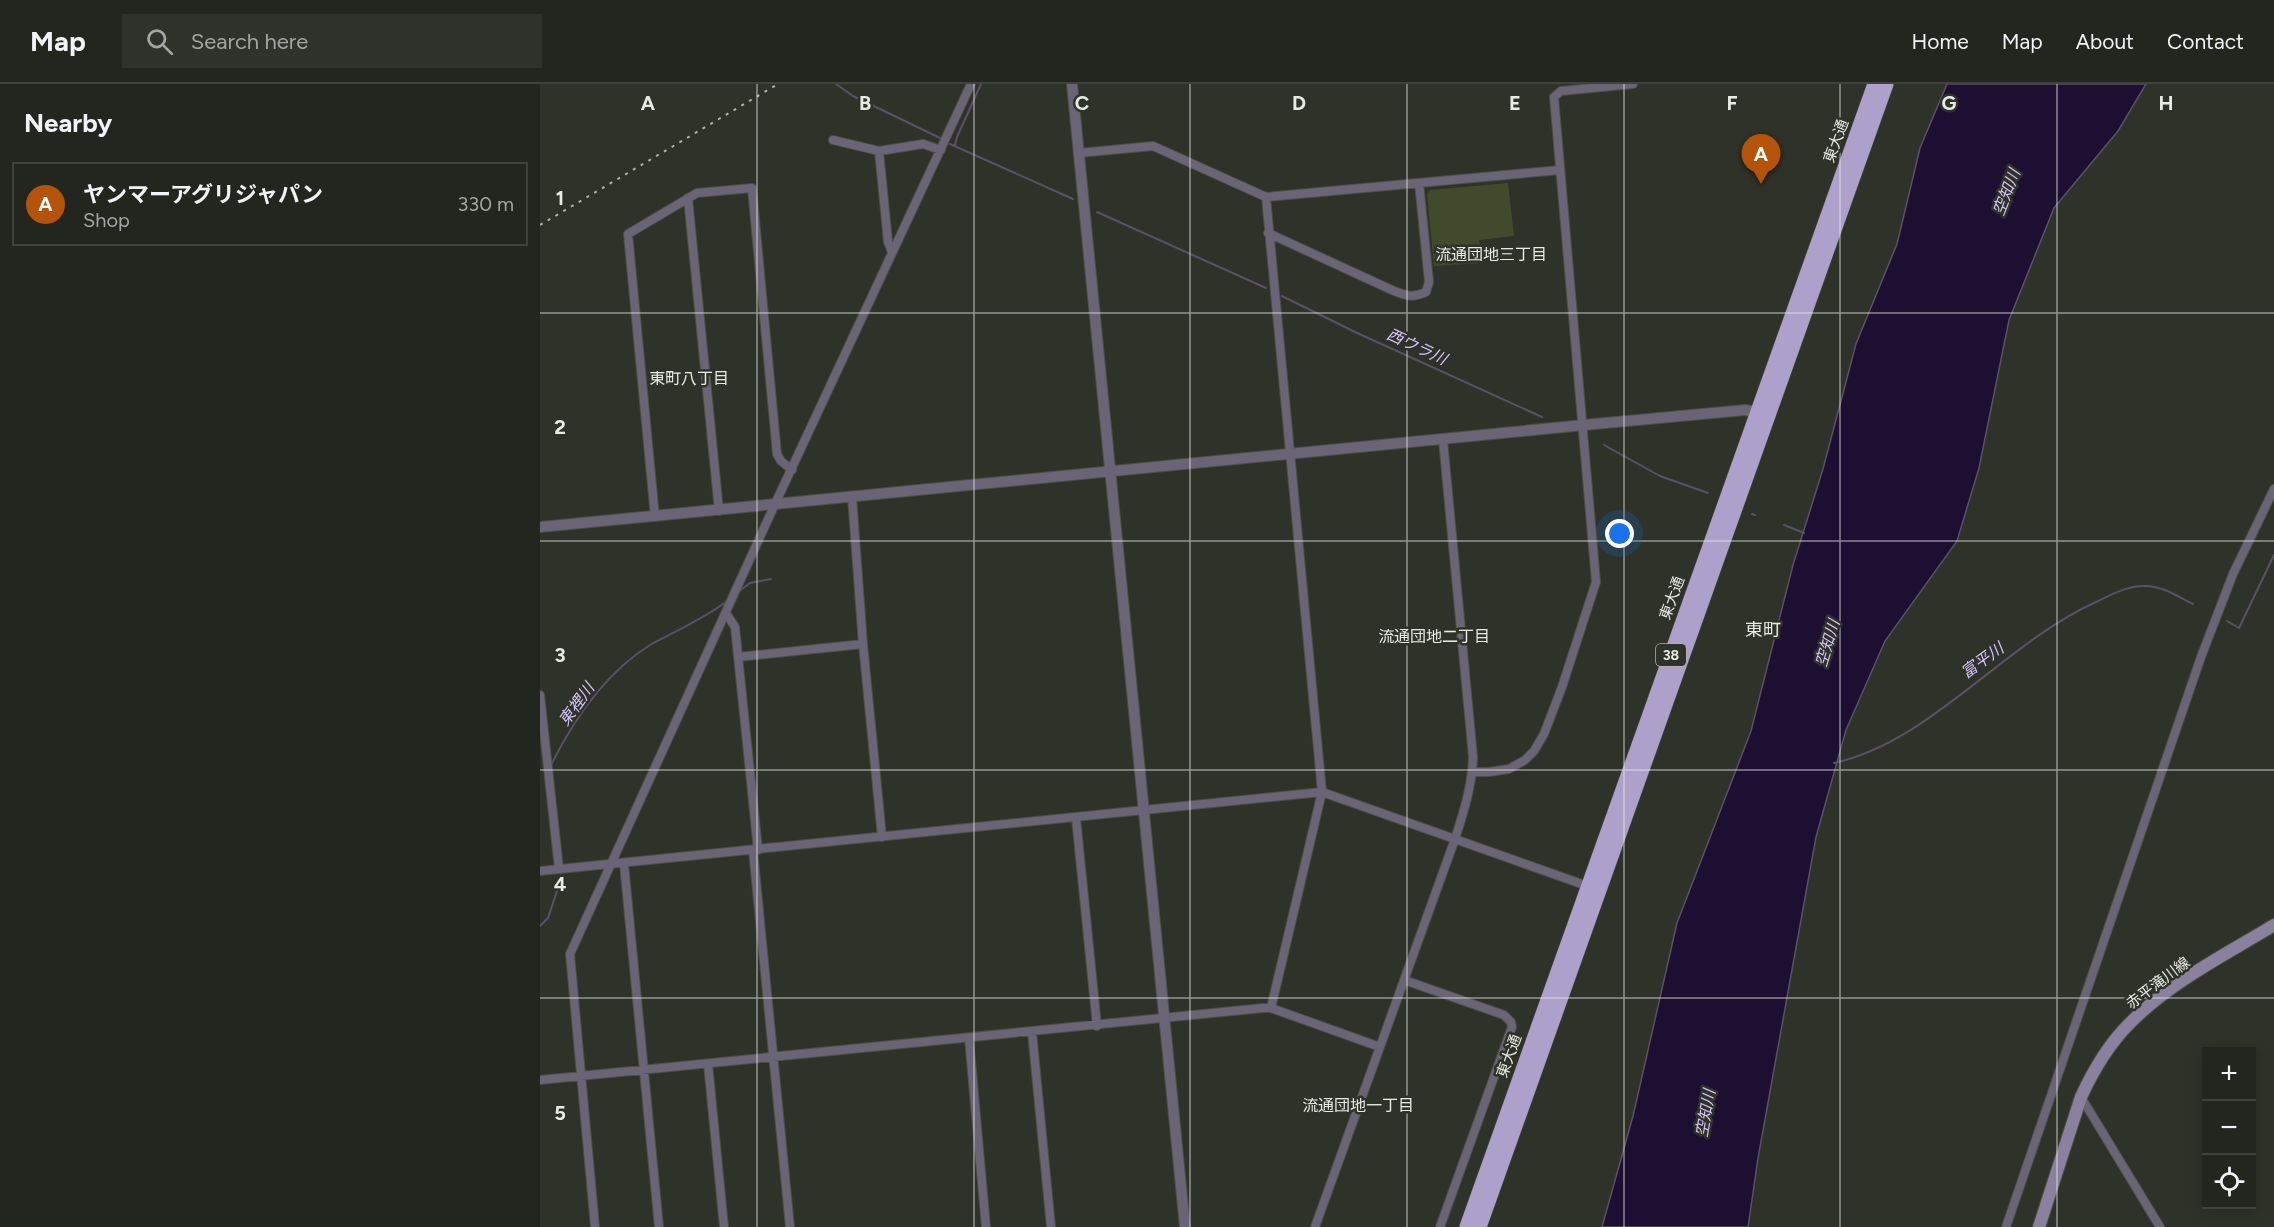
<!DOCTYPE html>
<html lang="en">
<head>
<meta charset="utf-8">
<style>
	body { margin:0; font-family:Figtree,"Noto Sans JP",sans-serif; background:#2f322b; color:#f1f3f6 }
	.controls { position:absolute; right:18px; bottom:18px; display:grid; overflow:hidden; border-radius:0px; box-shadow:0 3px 15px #0003 }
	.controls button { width:54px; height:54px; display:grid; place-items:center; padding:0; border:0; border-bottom:2px solid #40433c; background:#23261e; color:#f1f3f6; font:30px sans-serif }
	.you { position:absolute; left:1080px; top:450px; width:21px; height:21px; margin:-15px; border:4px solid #fff; border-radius:50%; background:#1a73e8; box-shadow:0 0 0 9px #1a73e833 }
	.badge { display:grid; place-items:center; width:39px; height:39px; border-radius:50%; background:#b45309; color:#fff; font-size:20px; font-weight:700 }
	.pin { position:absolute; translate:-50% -50px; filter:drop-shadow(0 2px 3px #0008) }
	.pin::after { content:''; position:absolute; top:32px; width:21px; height:18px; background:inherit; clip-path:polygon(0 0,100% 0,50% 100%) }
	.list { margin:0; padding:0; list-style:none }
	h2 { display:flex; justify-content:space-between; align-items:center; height:78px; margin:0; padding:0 24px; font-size:26px }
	h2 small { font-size:20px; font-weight:400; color:#a3a5a4 }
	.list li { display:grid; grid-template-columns:39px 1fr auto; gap:18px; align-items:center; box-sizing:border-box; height:84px; margin:0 12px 12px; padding:0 12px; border:2px solid #40433c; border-radius:0px }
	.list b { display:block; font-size:22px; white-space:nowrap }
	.list p { margin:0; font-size:20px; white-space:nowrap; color:#a3a5a4 }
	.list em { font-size:20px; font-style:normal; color:#a3a5a4 }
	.icon { flex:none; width:33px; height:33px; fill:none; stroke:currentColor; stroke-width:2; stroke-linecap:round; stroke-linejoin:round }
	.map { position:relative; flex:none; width:1734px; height:1143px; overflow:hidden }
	header { display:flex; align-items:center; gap:36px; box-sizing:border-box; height:84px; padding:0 30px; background:#23261e; border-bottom:2px solid #40433c }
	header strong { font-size:28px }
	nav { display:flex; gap:33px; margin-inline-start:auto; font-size:21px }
	.search { width:420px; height:54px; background:#2f322b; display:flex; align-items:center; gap:15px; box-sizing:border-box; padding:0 21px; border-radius:0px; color:#a3a5a4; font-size:22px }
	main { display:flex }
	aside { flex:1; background:#23261e }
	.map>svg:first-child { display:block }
</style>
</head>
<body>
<header>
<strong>Map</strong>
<div class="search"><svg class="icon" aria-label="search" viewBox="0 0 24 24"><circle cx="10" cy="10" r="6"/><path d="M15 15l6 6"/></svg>Search here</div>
<nav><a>Home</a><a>Map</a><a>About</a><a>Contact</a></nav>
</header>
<main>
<aside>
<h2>Nearby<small></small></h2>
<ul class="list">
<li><span class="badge">A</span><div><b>ヤンマーアグリジャパン</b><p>Shop</p></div><em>330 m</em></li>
</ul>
</aside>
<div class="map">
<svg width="1734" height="1143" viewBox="0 0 1734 1143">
	<rect width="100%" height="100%" fill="#2f3228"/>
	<path fill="#424a2c" d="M968,99L974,152L939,156L944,179L894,182L887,111L890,106Z"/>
	<path fill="#1d0f32" stroke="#5a5167" stroke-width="1.5" d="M1407,0H1606L1578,47L1514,124L1469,236L1439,384L1417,457L1345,557L1306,646L1276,753L1218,1074L1208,1143H1062L1093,1032L1137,839L1211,647L1253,481L1283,385L1316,260L1357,160L1380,64Z"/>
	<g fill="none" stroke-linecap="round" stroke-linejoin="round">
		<path stroke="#5a5167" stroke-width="2" d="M296,0L313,12L400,54
			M410,60L533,115
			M415,61L417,53L441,0
			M557,128L726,204
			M742,212L815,248L1002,333
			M1064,361L1120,392L1168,409
			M1212,430L1215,431
			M1244,441L1264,449
			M198,508L210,499L231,495
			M1687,537L1699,544L1734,471
			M1294,679C1392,657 1463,560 1556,518C1571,511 1586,502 1603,502C1621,501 1637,512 1653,520
			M11,681C34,635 65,589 110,561C135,547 164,535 187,517
			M0,842L8,834L21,795V789"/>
		<defs>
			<path id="minor" d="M293,56L339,67L383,60L401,66
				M339,67L348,158L352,168
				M539,69L613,62L726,113L1020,86
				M726,113L782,708L731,924
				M148,114L179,427
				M728,149L854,207C867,212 873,214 886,208L889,198L879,99
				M312,413L323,560L342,753
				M115,433L88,150L157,109L212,104L237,370L241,377L252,386
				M186,529L195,543L218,766
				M198,573L323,560
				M0,611L19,785
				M933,688H949L969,685L985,676L994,667L1004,650L1022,603L1056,498L1014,13L1021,7L1093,0
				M536,734L557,942
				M213,766L250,1143
				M84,780L119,1143
				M0,787L782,708L1050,803
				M864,896L964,931L971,938L972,943L900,1143
				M492,948L511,1143
				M429,954L446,1143
				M168,980L184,1143
				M0,996L723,924H731L840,963
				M1541,1013L1620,1143
				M55,1143L30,870L235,420L431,0
				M775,1143L915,755C924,727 932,702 933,673L903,356
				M1466,1143L1661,573L1693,490L1734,405"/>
			<path id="tertiary" d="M532,0L645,1143
				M0,443L1044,341L1205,326L1223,329"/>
			<path id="secondary" d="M1499,1143L1541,1013C1553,987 1568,961 1589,940C1630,898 1685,871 1734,841"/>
			<path id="trunk" d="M927,1143L1335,0
				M939,1143L1346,0"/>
		</defs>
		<use href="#minor" stroke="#4d4f46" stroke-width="10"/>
		<use href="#tertiary" stroke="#4d4f46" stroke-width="12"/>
		<use href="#secondary" stroke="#4d4f46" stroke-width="14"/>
		<use href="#trunk" stroke="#4d4f46" stroke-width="16"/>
		<use href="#minor" stroke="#6a6477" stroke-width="8"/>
		<use href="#tertiary" stroke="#6a6477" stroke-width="10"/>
		<use href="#secondary" stroke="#8a819e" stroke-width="12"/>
		<use href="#trunk" stroke="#ada0ca" stroke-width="15"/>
		<path stroke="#b0b2ab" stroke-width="2" stroke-dasharray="3 6" stroke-linecap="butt" d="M0,141L238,0"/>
	</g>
	<path fill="none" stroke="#e8eae4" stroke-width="1.5" stroke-opacity="0.55" d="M217,0V1143M434,0V1143M650,0V1143M867,0V1143M1084,0V1143M1300,0V1143M1517,0V1143M0,229H1734M0,457H1734M0,686H1734M0,914H1734"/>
	<g text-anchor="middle" stroke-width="5" stroke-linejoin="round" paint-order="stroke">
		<rect fill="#2f3228" stroke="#b0b3ac" stroke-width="1.5" x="1116" y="560" width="30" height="22" rx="4.5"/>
		<g font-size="14" font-weight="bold" fill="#e8eae4">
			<text x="1131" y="576">38</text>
		</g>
		<g font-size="15" fill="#e8eae4" stroke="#2f3228">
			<text transform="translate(1296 57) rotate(-70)" y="5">東大通</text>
			<text transform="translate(1132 514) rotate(-70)" y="5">東大通</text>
			<text transform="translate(1618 899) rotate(-37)" y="5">赤平滝川線</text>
			<text transform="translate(969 972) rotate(-70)" y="5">東大通</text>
		</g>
		<g font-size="16" font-style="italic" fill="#d5c4fa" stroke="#2f3228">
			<text transform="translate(1466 108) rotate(-69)" y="6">空知川</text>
			<text transform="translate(877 262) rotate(25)" y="6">西ウラ川</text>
			<text transform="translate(1287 559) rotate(-73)" y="6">空知川</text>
			<text transform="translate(1442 576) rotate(-36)" y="6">富平川</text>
			<text transform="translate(36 620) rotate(-54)" y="6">東裡川</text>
			<text transform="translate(1165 1029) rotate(-80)" y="6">空知川</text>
		</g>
		<g font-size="16" fill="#e8eae4" stroke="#2f3228">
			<text x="951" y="176">流通団地三丁目</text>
			<text x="149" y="300">東町八丁目</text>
			<text x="894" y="558">流通団地二丁目</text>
			<text x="818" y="1027">流通団地一丁目</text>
		</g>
		<g font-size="18" fill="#e8eae4" stroke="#2f3228">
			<text x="1223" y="552">東町</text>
		</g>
	</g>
	<g font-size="20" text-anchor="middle" font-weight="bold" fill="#e8eae4" stroke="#2f3228" stroke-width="5" stroke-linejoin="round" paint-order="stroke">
		<text x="108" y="26">A</text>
		<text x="325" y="26">B</text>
		<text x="542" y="26">C</text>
		<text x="759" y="26">D</text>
		<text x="975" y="26">E</text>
		<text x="1192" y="26">F</text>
		<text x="1409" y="26">G</text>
		<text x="1626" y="26">H</text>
		<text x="20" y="121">1</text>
		<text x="20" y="350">2</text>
		<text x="20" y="578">3</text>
		<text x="20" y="807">4</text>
		<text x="20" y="1036">5</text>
	</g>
</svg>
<div class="controls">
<button>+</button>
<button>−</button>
<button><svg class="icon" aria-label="locate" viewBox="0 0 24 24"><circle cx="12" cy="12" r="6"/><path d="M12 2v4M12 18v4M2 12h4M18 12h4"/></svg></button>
</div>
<div class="you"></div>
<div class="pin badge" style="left:1221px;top:100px">A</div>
</div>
</main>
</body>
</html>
